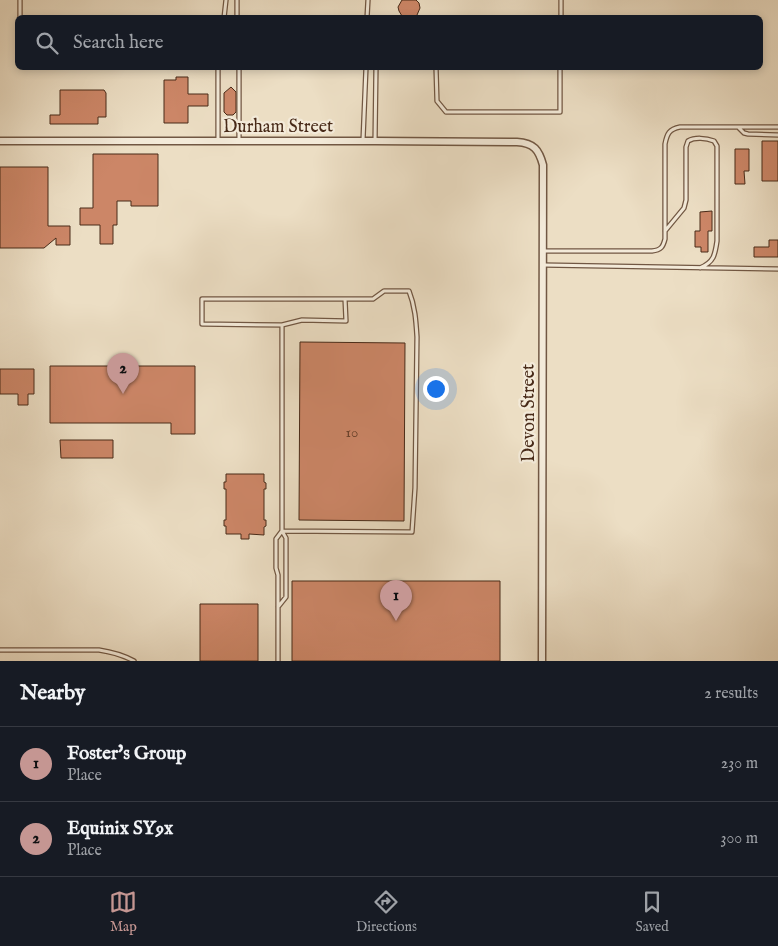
<!DOCTYPE html>
<html lang="en">
<head>
<meta charset="utf-8">
<style>
	body { margin:0; font-family:"IM FELL English",serif; background:#242831; color:#f1f3f6 }
	.you { position:absolute; left:435px; top:388px; width:18px; height:18px; margin:-12px; border:4px solid #fff; border-radius:50%; background:#1a73e8; box-shadow:0 0 0 8px #1a73e833 }
	.badge { display:grid; place-items:center; width:32px; height:32px; border-radius:50%; background:#c59692; color:#111; font-size:16px; font-weight:700 }
	.pin { position:absolute; translate:-50% -41px; filter:drop-shadow(0 1px 2px #0008) }
	.pin::after { content:''; position:absolute; top:26px; width:18px; height:15px; background:inherit; clip-path:polygon(0 0,100% 0,50% 100%) }
	.list { margin:0; padding:0; list-style:none }
	h2 { display:flex; justify-content:space-between; align-items:center; height:65px; margin:0; padding:0 20px; font-size:21px }
	h2 small { font-size:16px; font-weight:400; color:#9ea1a6 }
	.list li { display:grid; grid-template-columns:32px 1fr auto; gap:15px; align-items:center; box-sizing:border-box; height:75px; padding:0 20px; border-top:1px solid #363941 }
	.list b { display:block; font-size:19px; white-space:nowrap }
	.list p { margin:0; font-size:16px; white-space:nowrap; color:#9ea1a6 }
	.list em { font-size:16px; font-style:normal; color:#9ea1a6 }
	.icon { flex:none; width:28px; height:28px; fill:none; stroke:currentColor; stroke-width:2; stroke-linecap:round; stroke-linejoin:round }
	.map { position:relative; flex:none; width:778px; height:661px; overflow:hidden }
	.search { position:absolute; background:#171b24; box-shadow:0 2px 8px #0003; left:15px; right:15px; top:15px; height:55px; display:flex; align-items:center; gap:12px; box-sizing:border-box; padding:0 18px; border-radius:8px; color:#9ea1a6; font-size:19px }
	.sheet { height:215px; background:#171b24 }
	nav { display:flex; justify-content:space-around; align-items:center; box-sizing:border-box; height:70px; border-top:1px solid #363941; background:#171b24; font-size:14px; color:#9ea1a6 }
	nav a { display:grid; justify-items:center; gap:2px }
	nav .on { color:#c59692 }
	.map>svg:first-child { display:block }
</style>
</head>
<body>
<div class="map">
<svg width="778" height="661" viewBox="0 0 778 661">
	<rect width="100%" height="100%" fill="#ecdec4"/>
	<filter id="stains"><feTurbulence type="fractalNoise" baseFrequency=".004" numOctaves="4"/><feColorMatrix values="0 0 0 0 .2 0 0 0 0 .09 0 0 0 0 .02 0 0 0 .5 -.17"/></filter>
	<radialGradient id="worn" r=".72"><stop offset=".6" stop-color="#630" stop-opacity="0"/><stop offset="1" stop-color="#630" stop-opacity=".3"/></radialGradient>
	<path fill="#cc8667" stroke="#482a18" d="M402,0H416L419,3L420,8L417,15L415,18H404L402,16L399,11L398,7Z
		M176,77H188V94H208V106H188V123H164V80H176Z
		M231,87L236,92V112L233,115H227L224,112V93Z
		M60,90H104L106,93V117H98V124H50V115H60Z
		M762,141H778V181H762Z
		M735,149H749V171H744L745,184H735Z
		M93,154H158V206H131V201H117V225H113V244H100V225H80V208H93Z
		M0,167H48V226H70V245H56V238L44,248H0Z
		M712,211V231H708V252H701V247H695V231H700V212Z
		M769,240H778V257H754V247H769Z
		M300,342L405,343L404,521L299,520Z
		M50,366H195V434H171V423H50Z
		M0,369H34V394H28V405H18V394H0Z
		M60,440H113V458H61Z
		M226,474H264V482L266,483V489H264V520H266V526L264,527V535L249,534V539H241V534H226V526H224V520H226V489H224V482H226Z
		M292,581H500V661H292Z
		M200,604H258V661H200Z"/>
	<g fill="none" stroke-linecap="round" stroke-linejoin="round">
		<defs>
			<path id="lane" d="M20,0V18
				M237,0V18
				M224,18L226,0
				M367,18L368,0
				M561,18V0
				M218,68V140
				M239,68V140
				M436,68L437,101L446,112H560V68
				M739,128L744,133L748,134L778,135
				M363,140L366,68
				M375,141L376,68
				M665,231L684,208L686,200V147L688,141C695,137 706,138 714,141L717,146V241C715,255 714,262 700,268
				M544,251H652C661,250 663,247 665,239V144C667,134 669,129 680,127H778
				M544,265L778,269
				M282,531L412,532L415,488L417,337C416,321 415,306 409,291H384L373,299H202V324L282,325L302,320L346,321L345,299
				M278,607L286,597V538L282,531V325
				M0,650H99C112,652 123,655 134,661
				M278,661V575L276,568V539L282,531"/>
			<path id="street" d="M0,141H375L517,142C534,143 539,150 543,165L542,661"/>
		</defs>
		<use href="#lane" stroke="#715743" stroke-width="5.5"/>
		<use href="#street" stroke="#715743" stroke-width="9"/>
		<use href="#lane" stroke="#f3ead9" stroke-width="3"/>
		<use href="#street" stroke="#f3ead9" stroke-width="6"/>
	</g>
	<g text-anchor="middle" stroke-width="4.5" stroke-linejoin="round" paint-order="stroke">
		<g font-size="15" fill="#69412c">
			<text x="352" y="437">10</text>
		</g>
		<g font-size="18" fill="#482a18" stroke="#f3ead9">
			<text x="278" y="132">Durham Street</text>
			<text transform="translate(528 413) rotate(-90)" y="6">Devon Street</text>
		</g>
	</g>
	<rect width="100%" height="100%" filter="url(#stains)"/>
	<rect width="100%" height="100%" fill="url(#worn)"/>
</svg>
<div class="you"></div>
<div class="pin badge" style="left:396px;top:621px">1</div>
<div class="pin badge" style="left:123px;top:394px">2</div>
<div class="search"><svg class="icon" aria-label="search" viewBox="0 0 24 24"><circle cx="10" cy="10" r="6"/><path d="M15 15l6 6"/></svg>Search here</div>
</div>
<section class="sheet">
<h2>Nearby<small>2 results</small></h2>
<ul class="list">
<li><span class="badge">1</span><div><b>Foster's Group</b><p>Place</p></div><em>230 m</em></li>
<li><span class="badge">2</span><div><b>Equinix SY9x</b><p>Place</p></div><em>300 m</em></li>
</ul>
</section>
<nav>
<a class="on"><svg class="icon" aria-label="map" viewBox="0 0 24 24"><path d="M3 6l6-2 6 2 6-2v14l-6 2-6-2-6 2zM9 4v14M15 6v14"/></svg>Map</a>
<a><svg class="icon" aria-label="directions" viewBox="0 0 24 24"><path d="M12 3l9 9-9 9-9-9zM9 14v-3h6M13 9l2 2-2 2"/></svg>Directions</a>
<a><svg class="icon" aria-label="saved" viewBox="0 0 24 24"><path d="M7 4h10v16l-5-4-5 4z"/></svg>Saved</a>
</nav>
</body>
</html>
